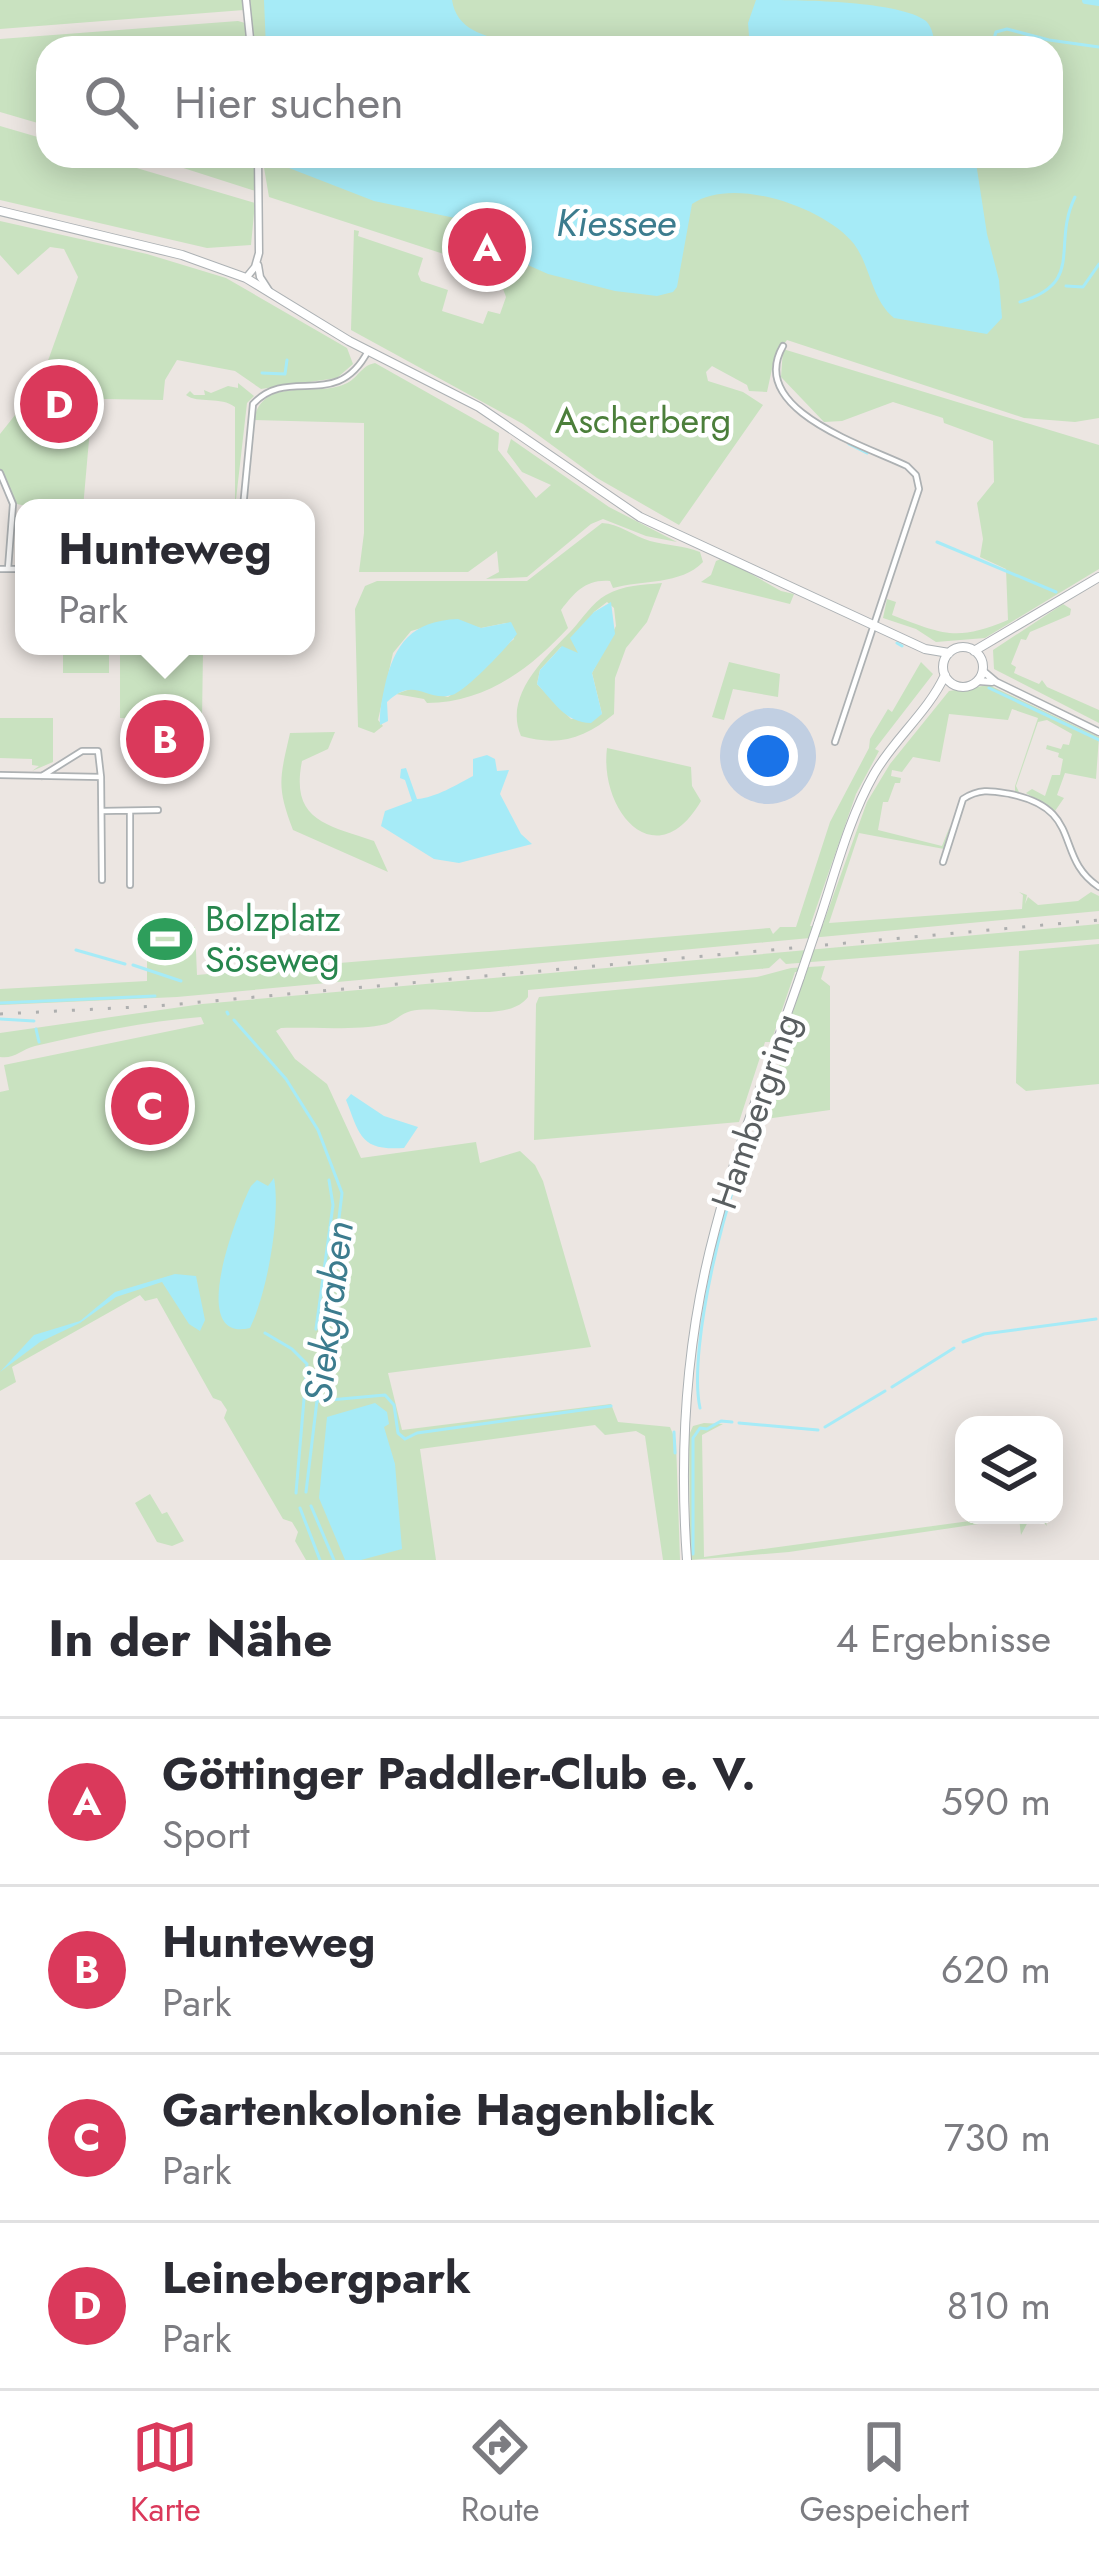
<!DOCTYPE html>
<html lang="de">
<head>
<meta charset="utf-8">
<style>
	body { margin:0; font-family:Jost,sans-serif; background:#f7f7f7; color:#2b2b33 }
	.controls { position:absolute; right:36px; bottom:36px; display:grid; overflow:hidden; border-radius:24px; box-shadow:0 6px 30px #0003 }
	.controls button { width:108px; height:108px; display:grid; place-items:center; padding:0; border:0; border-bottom:3px solid #e1e1e2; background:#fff; color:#2b2b33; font:60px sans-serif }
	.you { position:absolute; left:768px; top:756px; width:42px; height:42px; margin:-30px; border:9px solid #fff; border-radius:50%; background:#1a73e8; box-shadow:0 0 0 18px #1a73e833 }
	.badge { display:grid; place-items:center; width:78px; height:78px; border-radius:50%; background:#da395b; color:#fff; font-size:39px; font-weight:700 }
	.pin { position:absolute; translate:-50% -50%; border:6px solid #fff; box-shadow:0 3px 12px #0006 }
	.popup { position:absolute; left:15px; top:499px; width:300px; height:156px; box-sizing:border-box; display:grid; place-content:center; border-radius:24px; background:#fff; filter:drop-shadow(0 3px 9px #0005); font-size:39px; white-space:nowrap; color:#7c7c81 }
	.popup b { font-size:45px; color:#2b2b33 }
	.popup::after { content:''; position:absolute; left:50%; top:100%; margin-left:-24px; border:24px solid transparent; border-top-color:#fff }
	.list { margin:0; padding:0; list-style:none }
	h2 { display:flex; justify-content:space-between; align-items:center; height:156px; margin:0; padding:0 48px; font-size:51px }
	h2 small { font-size:39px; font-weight:400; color:#7c7c81 }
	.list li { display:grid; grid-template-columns:78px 1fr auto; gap:36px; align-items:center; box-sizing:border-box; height:168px; padding:0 48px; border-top:3px solid #e1e1e2 }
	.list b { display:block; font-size:45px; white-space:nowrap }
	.list p { margin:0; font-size:39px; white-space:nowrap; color:#7c7c81 }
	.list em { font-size:39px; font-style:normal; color:#7c7c81 }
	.icon { flex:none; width:66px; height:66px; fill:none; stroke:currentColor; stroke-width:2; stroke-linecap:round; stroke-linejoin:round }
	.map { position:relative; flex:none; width:1099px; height:1560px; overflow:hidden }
	.search { position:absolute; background:#fff; box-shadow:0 6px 30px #0003; left:36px; right:36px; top:36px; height:132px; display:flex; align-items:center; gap:30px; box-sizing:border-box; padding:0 42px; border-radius:36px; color:#7c7c81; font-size:45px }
	.sheet { height:828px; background:#fff }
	nav { display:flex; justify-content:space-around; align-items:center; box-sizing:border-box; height:168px; border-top:3px solid #e1e1e2; background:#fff; font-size:33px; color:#7c7c81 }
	nav a { display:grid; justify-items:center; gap:6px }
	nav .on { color:#da395b }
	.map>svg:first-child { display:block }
</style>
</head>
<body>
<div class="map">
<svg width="1099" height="1560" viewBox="0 0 1099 1560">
	<rect width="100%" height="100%" fill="#ece6e2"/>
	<path fill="#c9e2c0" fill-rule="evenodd" d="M0,0H244V10L0,29Z
		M250,0H1099V418L1075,422L1024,418L787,340L775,355L767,392L749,391L747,385L712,366L706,372L708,381L743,392L763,405L679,525L597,478L523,424L351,330L354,230L359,231L358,236L423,258L418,274L421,281L448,290L442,311L483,324L488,311L500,314L506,297L502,286L505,274L269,197L262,156H1051V48H254Z
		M238,21L245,23L247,48H48V126L0,112V39Z
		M0,126L48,140V156H96L255,203L251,245L207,248L0,200Z
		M146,156H255L258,191L252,190Z
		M0,221L147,254L226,278L347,348L353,364L337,378L261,389L235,371L177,360L165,380L163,400L104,399L92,406L83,508H36L17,504L0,469V434L31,395L28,391L45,369L78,277L64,249L50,247L18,275L0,255Z
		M783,349L1099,445V569L985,638L936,642L916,629L883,618L887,599L896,602L892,615C942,634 956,642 1008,620L1006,569L980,557L983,539L977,503L994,482L993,441L944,423L943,418L893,402L842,421L824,422L781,377Z
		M375,363L499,433L498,450L536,498L551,485L522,472L507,452L511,439L609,507L677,542L646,536L603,519L591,524L527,577L486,579L499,572L497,551L468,572H359L364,533V423L254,420C263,375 313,398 345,384C358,379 360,366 375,363Z
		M238,383L254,396L247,403L235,508V407C221,396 198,404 186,395L190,391L194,395H205L204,390L211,393L228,386L238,388Z
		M602,523C620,524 633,536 650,541C668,546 682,545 700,552L703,562C681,585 642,580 613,588L610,581C586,579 575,592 561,610L568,628C530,669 485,703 427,703L424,699L396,694L413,688L448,697C473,680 490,659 514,639L506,623L481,628L450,620L411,631L393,653L378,720L383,726L374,733L358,727L355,609L365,586L377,581H527Z
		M723,558L781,591L794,594L790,604L701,582L711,575L716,561Z
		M662,583L647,622L626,648L615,678L614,714C585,738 559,747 521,736C503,695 546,657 572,630C582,619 592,603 606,595C623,585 643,585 662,583ZM607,602L614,608L616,626L592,673L602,714L571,719L537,684L540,670L561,647L577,654L580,650L575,645L594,612Z
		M1063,604L1071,609L1070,615L1030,632L1026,640L1021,639L1011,664L1016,667L1014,673L1039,684L1042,680L1047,687L1099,710V723L994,669L993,650Z
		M120,650L203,651L202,719L120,718Z
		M63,654H109V673H63Z
		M729,662L780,674L778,697L733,689L724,720L712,717Z
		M921,662L933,674L875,749L879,751L856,794L810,926L822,927L867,802L890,764L949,691L989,685L1099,737L1096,779L1065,773L1057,795L1064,798L1055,811L1026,793L1032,789L1045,796L1052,775H1060L1063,759L1058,757L1059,753L1046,749L1047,745L1061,749L1063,744L1069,745L1072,734L1047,720L1038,722L1016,786L1019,792H1015V786L1038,718L1012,709L1008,720L949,714L940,762L913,757L902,772L892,770L891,776L901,778L900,783H895L888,802H883L878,830L942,846L950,826L944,849L859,833L829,923L1022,909L1023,895L1019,892L1027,895L1025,904L1028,897L1038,905L1078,901L1091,892L1099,896V911L177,997L0,1005V989L147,981V927H195L197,975C388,958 579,945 770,928L773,934L780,927H796L830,822L869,748L870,739L888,709L892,712Z
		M0,718H53V762L32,771L39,766L32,765V759L0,758Z
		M137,730H193V755L137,754Z
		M335,732L328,749L302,761C290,821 327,825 374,841L388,872L293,830C276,786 280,778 290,733Z
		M607,748L691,767L692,786L701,801C656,878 599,811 607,748Z
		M1099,924V939L786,964L780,958L769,968L528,990V997C507,1025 442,1004 411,1011C402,1013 395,1021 386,1024C357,1031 312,1027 281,1028L276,1031L295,1059L327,1084L361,1158L476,1142L480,1163L520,1151L535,1165L543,1181L591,1347L388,1373L402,1430L611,1404L618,1422L670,1427L676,1441L680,1560H663L645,1436L636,1431L605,1435L595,1425L420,1449L436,1560H306L295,1541L298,1532L292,1522L283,1519L224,1418L227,1410L221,1401L213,1398L157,1298L145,1301L140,1295L12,1367L16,1382L0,1391V1092L9,1090L4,1065L204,1024L201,1017C146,1021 87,1034 35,1046C20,1050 15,1059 0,1057V1033L202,1004Z
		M1099,944V1084L1026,1091L1016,1083L1019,951Z
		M825,966L821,979L830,986V1110L759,1120L787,1044L783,1040L806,973L795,972L771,1042H765L739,1122L534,1140L536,1004L539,997L757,977L791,968Z
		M704,1423L723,1424L702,1435L704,1557L1014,1515H1044L1047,1526L1038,1517L1030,1518L1021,1535L1019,1518L789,1552L690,1560L689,1435L693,1426Z
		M150,1494L162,1514L167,1512L184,1541L172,1546L157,1542L135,1503Z"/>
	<path fill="#a6ebf7" d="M264,0H452C458,40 506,38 537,48H266Z
		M756,0C795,0 898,0 926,21C933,28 934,39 935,48H750L748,23Z
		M276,156H975L987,234L999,280L1002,318L987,334L894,318C871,299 871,267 854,244C826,208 733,175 692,204L677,287L673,292L657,296L615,291L548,274L521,262L505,235L493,226L374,201L289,168Z
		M611,602L615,634L592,673L602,714L591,723C566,723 553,701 537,684L540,670L562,646L578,653L570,638L594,612Z
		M458,619L481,628L511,622L517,634C507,647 466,691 452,695C425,702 415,675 387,702L388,721L380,725C379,712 382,699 385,685C395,643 412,621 458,619Z
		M487,755L495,759L497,771L509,770L500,794L521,834L532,844L459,863L434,859L381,826L385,811L412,801L405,780L400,778L401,769L406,768L417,799C435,798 458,784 473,776V759Z
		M351,1094L384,1116L418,1127L404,1148C360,1151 360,1135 346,1100Z
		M274,1178C281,1216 267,1293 250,1328C185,1343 239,1209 251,1186L257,1180L268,1186Z
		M175,1274L196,1276L205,1320L200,1331L189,1324L162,1282L116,1297L80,1323L40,1342L0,1372L34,1335L80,1321L115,1292Z
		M375,1403L387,1412L389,1424L384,1427L395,1464L402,1549L361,1560H345L319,1498L327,1417Z"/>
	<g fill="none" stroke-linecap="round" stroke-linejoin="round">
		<path stroke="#a6ebf7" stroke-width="3" d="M991,48L996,32L1007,29L1049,40L1099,47
			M1066,286L1083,287L1099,264
			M1020,302C1086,282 1051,246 1075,197
			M262,373L285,374L287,360
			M849,444L867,453
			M937,542L1056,592
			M897,643L902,646
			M989,688L1099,740
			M76,950L125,964
			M133,965L181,981
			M0,1003L155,996
			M227,1012L228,1014
			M0,1019L34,1021
			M234,1020L286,1079L318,1130L342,1193L306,1492
			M36,1029L39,1042
			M316,1329L333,1205L329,1180
			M265,1333L292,1349L307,1364L296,1493
			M963,1342L984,1334L1096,1319
			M892,1387L954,1348
			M319,1401L385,1395L394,1405L398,1433L405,1439L417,1433L611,1406
			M700,1408C687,1349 728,1178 759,1126
			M739,1423L818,1430
			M825,1427L885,1391
			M674,1432L675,1453
			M311,1506L334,1560
			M300,1508L320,1560
			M693,1554V1438L700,1428L707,1429L721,1421L732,1422"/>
		<path stroke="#a6ebf7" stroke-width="8" d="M1086,0L1099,2"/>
		<defs>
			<path id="minor" d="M783,346C746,410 866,446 907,466L916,475L919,489L835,742
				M0,473L13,504L8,569
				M243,508L253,404C289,365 336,412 368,351
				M0,569H24
				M0,775L101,777L98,751H82L42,776
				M101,777L102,880
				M102,811L158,810
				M943,862L963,799C980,788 992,791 1010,794C1085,809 1053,857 1099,887
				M130,885V811"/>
			<path id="tertiary" d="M246,0L251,48
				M258,265L260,277L269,291
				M246,278L255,267L259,253L258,156
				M983,671L996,682L1099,732
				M978,681L992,682"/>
			<path id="secondary" d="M0,211L182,255L246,278L349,341L479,407L640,517L925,649L949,653
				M943 667a20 20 0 1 1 40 0a20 20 0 1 1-40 0Z
				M974,651L1099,577
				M818,924C835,874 848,820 874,774C894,739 928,712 945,675
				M687,1560C679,1449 686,1338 715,1230C737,1145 771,1061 800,977"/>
		</defs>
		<use href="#minor" stroke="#adb1b3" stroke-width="8"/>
		<use href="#tertiary" stroke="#adb1b3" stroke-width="9"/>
		<use href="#secondary" stroke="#acb1b4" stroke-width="10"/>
		<use href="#minor" stroke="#fff" stroke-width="4.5"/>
		<use href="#tertiary" stroke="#fff" stroke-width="6"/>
		<use href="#secondary" stroke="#fff" stroke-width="8"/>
		<path stroke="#aeafaf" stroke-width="3" stroke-dasharray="3 15" stroke-linecap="butt" d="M0,1014L157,1006L1099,920"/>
		<defs>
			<path id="secondary-bridge" d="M800,977L818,924"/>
		</defs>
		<use href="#secondary-bridge" stroke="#acb1b4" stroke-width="10" stroke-linecap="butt"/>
		<use href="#secondary-bridge" stroke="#fff" stroke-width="8"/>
	</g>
	<defs>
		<symbol id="stadium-bare" viewBox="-9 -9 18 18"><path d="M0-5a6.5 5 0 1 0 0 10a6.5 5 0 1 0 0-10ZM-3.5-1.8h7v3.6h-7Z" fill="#2e9e5b" stroke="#fff" stroke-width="2.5" paint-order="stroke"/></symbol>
	</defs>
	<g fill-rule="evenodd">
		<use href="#stadium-bare" x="127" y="901" width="76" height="76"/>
	</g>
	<g text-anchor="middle" stroke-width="9" stroke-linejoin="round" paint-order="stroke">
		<g font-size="36" fill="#4c7f3b" stroke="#fff">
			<text x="643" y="433">Ascherberg</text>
		</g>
		<g font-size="36" fill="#27864d" stroke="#fff" text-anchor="start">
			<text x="205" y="931">Bolzplatz<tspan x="205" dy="41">Söseweg</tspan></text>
		</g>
		<g font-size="36" fill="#5a5f61" stroke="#fff">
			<text transform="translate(755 1111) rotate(-71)" y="13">Hambergring</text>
		</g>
		<g font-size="39" font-style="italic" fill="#3c7c8e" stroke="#fff">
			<text x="616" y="236">Kiessee</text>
			<text transform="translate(328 1312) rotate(-83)" y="14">Siekgraben</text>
		</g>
	</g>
</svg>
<div class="controls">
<button><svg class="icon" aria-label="layers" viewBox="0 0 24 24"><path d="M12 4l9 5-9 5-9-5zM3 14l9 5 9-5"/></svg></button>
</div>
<div class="you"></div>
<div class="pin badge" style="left:487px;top:247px">A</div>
<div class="pin badge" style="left:165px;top:739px">B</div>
<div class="popup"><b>Hunteweg</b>Park</div>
<div class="pin badge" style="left:150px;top:1106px">C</div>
<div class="pin badge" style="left:59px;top:404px">D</div>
<div class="search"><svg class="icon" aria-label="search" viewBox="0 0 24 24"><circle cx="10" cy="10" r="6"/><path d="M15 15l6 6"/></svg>Hier suchen</div>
</div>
<section class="sheet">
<h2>In der Nähe<small>4 Ergebnisse</small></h2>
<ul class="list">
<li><span class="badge">A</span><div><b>Göttinger Paddler-Club e. V.</b><p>Sport</p></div><em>590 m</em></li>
<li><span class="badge">B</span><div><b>Hunteweg</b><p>Park</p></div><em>620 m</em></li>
<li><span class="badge">C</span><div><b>Gartenkolonie Hagenblick</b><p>Park</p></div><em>730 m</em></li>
<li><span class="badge">D</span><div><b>Leinebergpark</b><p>Park</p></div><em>810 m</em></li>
</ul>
</section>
<nav>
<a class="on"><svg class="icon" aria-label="map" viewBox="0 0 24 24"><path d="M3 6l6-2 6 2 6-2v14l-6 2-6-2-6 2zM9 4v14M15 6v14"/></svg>Karte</a>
<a><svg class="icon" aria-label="directions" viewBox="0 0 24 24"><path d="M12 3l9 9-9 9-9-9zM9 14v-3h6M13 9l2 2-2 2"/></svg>Route</a>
<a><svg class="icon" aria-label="saved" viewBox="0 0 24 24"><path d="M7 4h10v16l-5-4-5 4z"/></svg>Gespeichert</a>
</nav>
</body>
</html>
